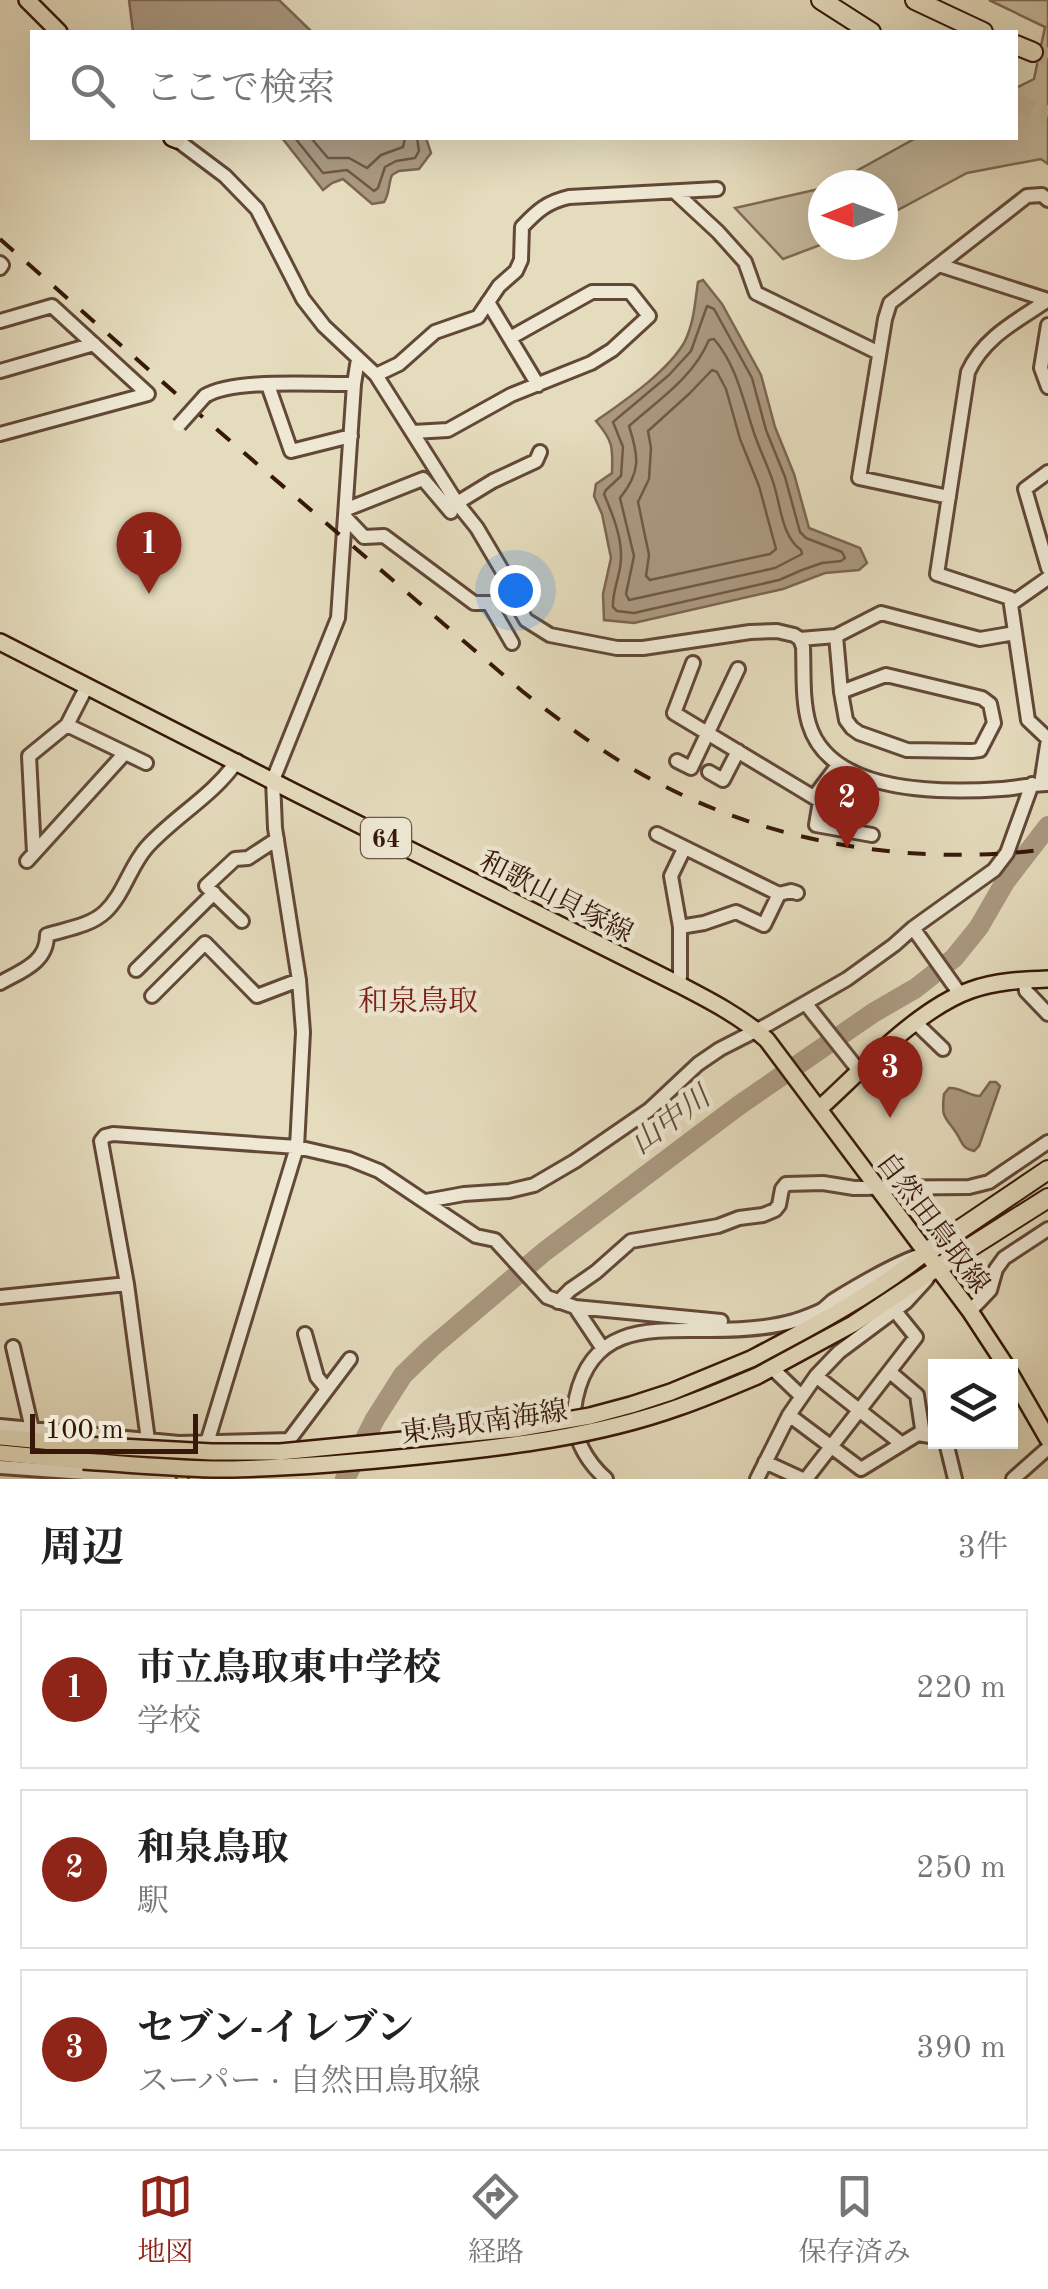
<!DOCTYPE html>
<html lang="ja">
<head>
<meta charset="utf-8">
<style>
	body { margin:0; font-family:"Old Standard TT","Noto Serif JP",serif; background:#f6f6f6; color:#222 }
	.controls { position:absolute; right:30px; bottom:30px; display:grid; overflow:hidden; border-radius:0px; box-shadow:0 10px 40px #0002 }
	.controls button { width:90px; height:90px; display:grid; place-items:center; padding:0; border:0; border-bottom:2px solid #e0e0e0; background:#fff; color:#222; font:50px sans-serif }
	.compass { position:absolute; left:808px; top:170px; width:90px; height:90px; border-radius:50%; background:#fff; box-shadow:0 10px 40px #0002; rotate:269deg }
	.scale { position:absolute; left:30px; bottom:25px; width:168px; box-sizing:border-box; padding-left:10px; border:5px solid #36170a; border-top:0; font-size:28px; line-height:35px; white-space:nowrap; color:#36170a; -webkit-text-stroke:8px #eee8d4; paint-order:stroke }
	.you { position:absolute; left:515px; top:590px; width:35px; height:35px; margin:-25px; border:8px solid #fff; border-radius:50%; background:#1a73e8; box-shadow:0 0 0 15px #1a73e833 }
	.badge { display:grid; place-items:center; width:65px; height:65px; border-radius:50%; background:#8f2418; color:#fff; font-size:32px; font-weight:700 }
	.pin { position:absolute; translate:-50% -82px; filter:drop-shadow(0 2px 5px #0008) }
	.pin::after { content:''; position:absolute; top:52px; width:35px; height:30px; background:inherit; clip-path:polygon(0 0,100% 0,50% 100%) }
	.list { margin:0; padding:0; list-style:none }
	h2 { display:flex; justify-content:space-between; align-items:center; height:130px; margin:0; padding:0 40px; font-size:42px }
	h2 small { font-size:32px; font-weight:400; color:#767676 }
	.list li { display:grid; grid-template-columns:65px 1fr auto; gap:30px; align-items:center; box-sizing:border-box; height:160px; margin:0 20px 20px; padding:0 20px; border:2px solid #e0e0e0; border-radius:0px }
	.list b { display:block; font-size:38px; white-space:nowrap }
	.list p { margin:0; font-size:32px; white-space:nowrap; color:#767676 }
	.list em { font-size:32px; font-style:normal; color:#767676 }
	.icon { flex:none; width:55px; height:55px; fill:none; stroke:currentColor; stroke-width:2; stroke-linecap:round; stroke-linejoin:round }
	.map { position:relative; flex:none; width:1048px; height:1479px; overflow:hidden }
	.search { position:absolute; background:#fff; box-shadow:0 10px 40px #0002; left:30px; right:30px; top:30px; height:110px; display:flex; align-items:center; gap:25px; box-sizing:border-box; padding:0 35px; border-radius:0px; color:#767676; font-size:38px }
	.sheet { height:670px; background:#fff }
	nav { display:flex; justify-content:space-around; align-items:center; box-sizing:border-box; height:140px; border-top:2px solid #e0e0e0; background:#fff; font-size:28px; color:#767676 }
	nav a { display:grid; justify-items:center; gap:5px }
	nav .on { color:#8f2418 }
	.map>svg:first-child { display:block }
</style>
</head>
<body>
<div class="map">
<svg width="1048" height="1479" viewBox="0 0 1048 1479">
	<rect width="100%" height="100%" fill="#e5dcbd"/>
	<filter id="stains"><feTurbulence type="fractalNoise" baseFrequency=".002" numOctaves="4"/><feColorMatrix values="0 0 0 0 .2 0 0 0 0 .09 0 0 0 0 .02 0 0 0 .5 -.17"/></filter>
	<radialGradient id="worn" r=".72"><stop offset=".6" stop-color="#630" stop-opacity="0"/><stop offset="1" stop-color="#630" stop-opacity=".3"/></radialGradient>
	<path fill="#c7bb9f" stroke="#7e6954" stroke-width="2.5" d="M989,0H1048V164L1041,159L967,173L883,218V185H831L916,138H1016V88L1034,79L1045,27Z
		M823,188V244L783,259L735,208Z"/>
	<path fill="#aa9980" stroke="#7c6551" stroke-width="2.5" d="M129,0H279L312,32H133Z
		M282,138H426L431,153L419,169L399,171L392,175C388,184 390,193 384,202L372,204L343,179L332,183L323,190Z
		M703,280L722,304L761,375L775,427L794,474L809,528L860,548L867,563L859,570L825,573L783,589L634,623L604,620L603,594L611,558L602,514L594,496L596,484L612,473C613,447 613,441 596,421C624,401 666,373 684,343C694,324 695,302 698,282Z
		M990,1082H996L1000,1086L979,1146L974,1151C962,1148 963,1144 957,1134C945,1116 941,1119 944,1094L949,1088C961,1087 968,1096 980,1096Z"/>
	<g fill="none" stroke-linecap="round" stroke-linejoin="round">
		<path stroke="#705845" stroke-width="2.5" d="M295,138L323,173L347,170L374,191L378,188L385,167L396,161L415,158L419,151L417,138
			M311,138L328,158H349L367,168L381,155L403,147L405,138
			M707,306L714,309L752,378L766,430L785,477L800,532L806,538L842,552L845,558L841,561L822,563L802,570L779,580L634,613L617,611L613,607C612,590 621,575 621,558C622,537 612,513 604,494L606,490L621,476L623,447L613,422L669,375L691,351Z
			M714,339C737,366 743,400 754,433C760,451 769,468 774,485C781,508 782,536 801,550L802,554L775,568L629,600L626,594L634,556L620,498C641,472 639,457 629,426C658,400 693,378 709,340Z
			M712,370L717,372L726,389L740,439L759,486L776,549L770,554L650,580L646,576L649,555L638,502L649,479L651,448L648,431L689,394Z"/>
		<path stroke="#aa9980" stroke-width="20" d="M345,1479L375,1419L403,1375L431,1348L544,1252L738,1106L873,1013L916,988L954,958L979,927L1005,882L1048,826"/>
		<path stroke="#c2b599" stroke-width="18" stroke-dasharray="18 9" stroke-linecap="butt" d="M1033,52L1048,57
			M1016,102L1048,115"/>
		<defs>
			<path id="minor" d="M177,140L225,176L257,209L303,299L324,326L376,375L457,503L477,528L513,589L519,608L526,620L550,635L617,648H643L750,632L777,631L794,635L800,639L803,647C804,672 802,700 809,724C830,795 943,793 1002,789C1017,788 1032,784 1048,784
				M676,193L718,232L745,262L756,293L879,353
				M0,263L2,265L0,268
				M939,265L1048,300
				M488,302L538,385
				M0,321L52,306L148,394L0,434
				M1048,325L1041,368L1048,387
				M0,371L94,344
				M376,375L399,364L435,332L478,317L499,286L516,271L521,260L522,227C537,211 547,202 569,197L717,189
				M268,385L291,451L351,436
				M205,396C234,378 317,385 354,384
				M413,432L448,430L511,395L591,363L612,350L649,316L630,292H592L510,338
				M1048,472L1025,489L1048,568
				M949,497L859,478L885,319L890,303L1027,196L1042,195L1048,200
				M457,503L493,481L536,461L540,452
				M347,509L423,479L451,512
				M346,518L364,537L384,536L474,603H489L512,643
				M1011,604L1048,578
				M836,636L841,692L846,720L852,728L859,733L907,750L972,751L980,750L994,723L990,704L982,698L886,675L841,692
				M800,639L836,636L881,613L980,639L1015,633
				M693,663L674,713L820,801L816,825L872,835
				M67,725L146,763
				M677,761L691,768L738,669
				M709,772L723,780L738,751
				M1041,784L1048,739L1028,720L1010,598L937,574L968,372C984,337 1017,321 1048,300
				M814,797L838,765
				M657,834L779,894L764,925L736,912L704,923L680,927
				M34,853L29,756L67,725L87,686
				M27,861L125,753
				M779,894L791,891L797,893
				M242,921L206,886L235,859L248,858L277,839
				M913,928L960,994
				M136,970L214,893
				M1024,980L1026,991L1048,1014
				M0,983C21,971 47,963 47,935C66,929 90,926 105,912C124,894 130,866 147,847C175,816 213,796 237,761
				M678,984L680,977V927L671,876L684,849
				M152,996L205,943L257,996L299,980
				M806,1004L860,1072
				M916,1023L943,1049
				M882,1052L898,1076
				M426,1201L464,1194L509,1191L534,1185L575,1161L649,1110L698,1064L720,1049L767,1025L847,979L894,945L913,928L994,870L1007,853L1032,784
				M0,1297L127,1284
				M558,1302L570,1290L596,1272L631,1241L718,1226L739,1218L763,1215L775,1210L779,1205L782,1189L786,1184L823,1183L854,1188L969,1187L989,1182L1048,1142
				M575,1307L721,1321
				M970,1311L990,1290L996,1269L1004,1258L1048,1229
				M305,1334L317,1377L327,1389
				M13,1347L32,1429
				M772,1368L801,1396
				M890,1372L917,1395L923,1435
				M816,1376L902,1444
				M789,1415L861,1469L918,1434L936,1437
				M0,1426L179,1443L289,1440L350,1359
				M148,1440L127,1284L101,1141L105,1136L113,1134L297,1147L349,1159L379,1171L476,1236L495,1240L547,1297L575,1307L603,1349
				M946,1442L955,1479
				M765,1462L802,1479
				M0,1467L169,1479
				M196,1479L297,1147L303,1032L299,980L275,828L273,780L338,618L354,384L358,359
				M606,1479C582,1457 569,1431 576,1398C592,1324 651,1330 710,1330C738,1330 767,1329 794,1321C803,1318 814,1314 822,1310C825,1308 832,1301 834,1300C860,1284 887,1268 915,1257
				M757,1479L789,1415L816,1376L839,1352L906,1302L927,1279
				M806,1479L916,1337L895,1311
				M1013,1479L1048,1448"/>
			<path id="major" d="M27,0L59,32
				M172,138L177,140
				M0,642L296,793L678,984C709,1000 742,1017 767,1040L970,1311L1006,1366
				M819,1109C861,1071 917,1009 971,990C996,981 1022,980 1048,979
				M751,1359C812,1327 871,1296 925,1253
				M1010,1373L1048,1439
				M757,1376L853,1324L936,1269
				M0,1437L84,1445
				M0,1453L83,1461"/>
			<path id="highway" d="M821,0L871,32
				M915,0L983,32
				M1016,45L1033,52
				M925,1253L1048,1170
				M936,1269L1048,1198"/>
		</defs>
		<use href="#minor" stroke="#624837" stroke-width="18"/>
		<use href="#major" stroke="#36170a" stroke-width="20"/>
		<use href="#highway" stroke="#36170a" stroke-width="22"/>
		<use href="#minor" stroke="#eee8d4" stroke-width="12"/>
		<use href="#major" stroke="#e5dcbd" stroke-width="15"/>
		<use href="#highway" stroke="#e5dcbd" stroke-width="18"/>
		<path stroke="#36170a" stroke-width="4" stroke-dasharray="18 18" stroke-linecap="butt" d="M0,239L207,421L522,691C568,727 615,762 668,788C783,846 921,866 1048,849"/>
		<defs>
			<path id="minor-bridge" d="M179,425L205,396"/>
			<path id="major-bridge" d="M84,1445L212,1452H280L515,1429L590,1416L631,1405L671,1392L751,1359
				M83,1461C126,1464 169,1468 212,1469C281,1469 350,1463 418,1456C506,1447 595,1437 679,1407C705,1398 731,1387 757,1376"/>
		</defs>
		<use href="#minor-bridge" stroke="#624837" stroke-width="18" stroke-linecap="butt"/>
		<use href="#major-bridge" stroke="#36170a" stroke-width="20" stroke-linecap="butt"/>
		<use href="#minor-bridge" stroke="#eee8d4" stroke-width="12"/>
		<use href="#major-bridge" stroke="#e5dcbd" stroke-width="15"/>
	</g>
	<g text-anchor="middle" stroke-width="9" stroke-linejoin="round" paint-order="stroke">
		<rect fill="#eee8d4" stroke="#6d5647" stroke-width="2.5" x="361" y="818" width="50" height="40" rx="8"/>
		<g font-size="25" font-weight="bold" fill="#36170a">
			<text x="386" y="847">64</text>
		</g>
		<g font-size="28" fill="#36170a" stroke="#eee8d4">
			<text transform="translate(557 896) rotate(27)" y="10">和歌山貝塚線</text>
			<text transform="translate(934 1222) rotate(53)" y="10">自然田鳥取線</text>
			<text transform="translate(484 1421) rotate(-8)" y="10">東鳥取南海線</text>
		</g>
		<g font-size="30" fill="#7a1f14" stroke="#eee8d4">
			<text x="418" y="1011">和泉鳥取</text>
		</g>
		<g font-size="30" font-style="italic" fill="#644b39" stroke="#eee8d4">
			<text transform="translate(670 1120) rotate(-37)" y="10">山中川</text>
		</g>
	</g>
	<rect width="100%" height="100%" filter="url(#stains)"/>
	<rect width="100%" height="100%" fill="url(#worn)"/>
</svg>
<div class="controls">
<button><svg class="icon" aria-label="layers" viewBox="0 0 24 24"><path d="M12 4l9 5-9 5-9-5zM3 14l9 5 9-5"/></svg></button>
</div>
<svg class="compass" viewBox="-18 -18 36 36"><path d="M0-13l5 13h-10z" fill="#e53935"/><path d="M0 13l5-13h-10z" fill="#767676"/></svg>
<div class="scale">100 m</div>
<div class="you"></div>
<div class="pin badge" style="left:149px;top:594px">1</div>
<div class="pin badge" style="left:847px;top:848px">2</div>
<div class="pin badge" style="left:890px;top:1118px">3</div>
<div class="search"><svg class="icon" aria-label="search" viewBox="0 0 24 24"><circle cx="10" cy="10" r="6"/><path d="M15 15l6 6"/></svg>ここで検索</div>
</div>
<section class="sheet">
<h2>周辺<small>3件</small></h2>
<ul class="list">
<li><span class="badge">1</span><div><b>市立鳥取東中学校</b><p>学校</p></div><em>220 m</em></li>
<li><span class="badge">2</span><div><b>和泉鳥取</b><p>駅</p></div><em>250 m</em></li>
<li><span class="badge">3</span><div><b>セブン-イレブン</b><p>スーパー · 自然田鳥取線</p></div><em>390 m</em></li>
</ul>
</section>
<nav>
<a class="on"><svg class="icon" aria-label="map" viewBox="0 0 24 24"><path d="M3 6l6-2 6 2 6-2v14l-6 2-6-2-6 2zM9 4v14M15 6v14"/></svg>地図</a>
<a><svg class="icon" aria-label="directions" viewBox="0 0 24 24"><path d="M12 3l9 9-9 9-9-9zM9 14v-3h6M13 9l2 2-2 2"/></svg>経路</a>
<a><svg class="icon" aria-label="saved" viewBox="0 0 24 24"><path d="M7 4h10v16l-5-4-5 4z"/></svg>保存済み</a>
</nav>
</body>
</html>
